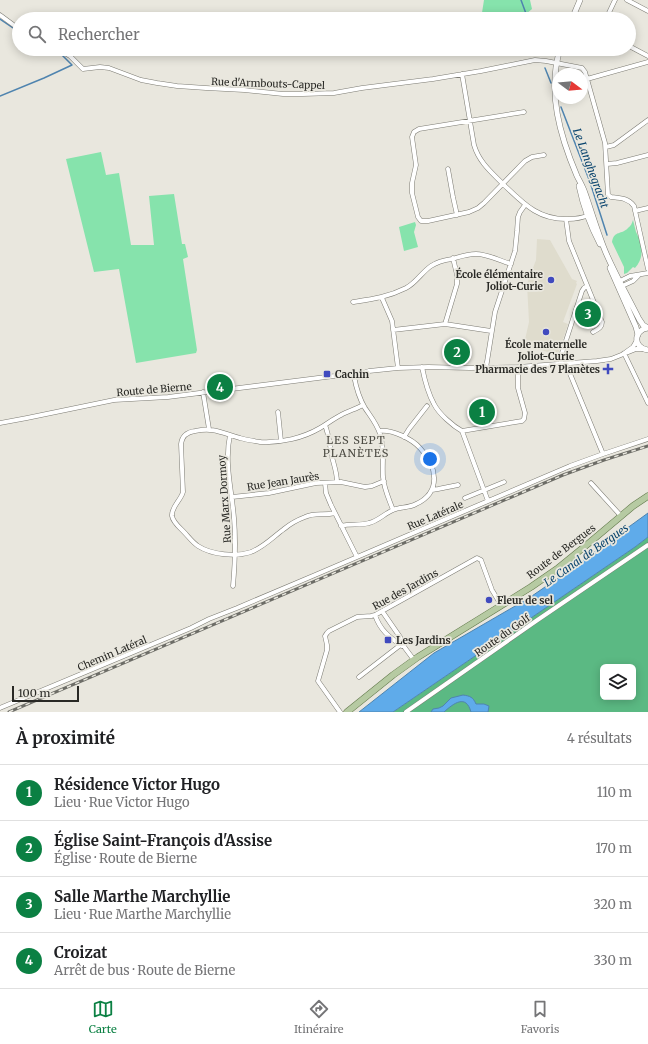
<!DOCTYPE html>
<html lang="fr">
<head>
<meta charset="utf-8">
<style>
	body { margin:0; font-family:Merriweather,serif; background:#f6f6f6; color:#202124 }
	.controls { position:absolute; right:12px; bottom:12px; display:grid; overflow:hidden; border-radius:6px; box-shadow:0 2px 10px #0003 }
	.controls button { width:36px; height:36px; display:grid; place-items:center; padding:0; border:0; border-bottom:1px solid #e0e0e0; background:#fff; color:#202124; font:20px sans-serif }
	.compass { position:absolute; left:552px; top:68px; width:36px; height:36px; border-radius:50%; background:#fff; box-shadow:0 2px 10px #0003; rotate:106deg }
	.scale { position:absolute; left:12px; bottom:10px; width:67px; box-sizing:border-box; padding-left:4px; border:2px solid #292925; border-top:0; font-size:11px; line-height:14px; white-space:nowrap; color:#292925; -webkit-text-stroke:3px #e9e7de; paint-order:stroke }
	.you { position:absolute; left:430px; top:459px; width:14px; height:14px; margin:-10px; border:3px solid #fff; border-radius:50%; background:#1a73e8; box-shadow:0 0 0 6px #1a73e833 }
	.badge { display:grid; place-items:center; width:26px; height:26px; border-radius:50%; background:#0b8043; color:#fff; font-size:13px; font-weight:700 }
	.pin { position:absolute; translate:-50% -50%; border:2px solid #fff; box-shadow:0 1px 4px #0006 }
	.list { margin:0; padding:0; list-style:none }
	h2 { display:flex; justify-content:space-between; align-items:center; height:52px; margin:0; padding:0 16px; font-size:17px }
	h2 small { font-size:13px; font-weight:400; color:#757577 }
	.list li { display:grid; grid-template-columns:26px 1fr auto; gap:12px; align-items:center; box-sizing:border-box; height:56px; padding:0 16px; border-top:1px solid #e0e0e0 }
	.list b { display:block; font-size:15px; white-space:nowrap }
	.list p { margin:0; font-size:13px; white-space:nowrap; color:#757577 }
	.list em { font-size:13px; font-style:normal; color:#757577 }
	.icon { flex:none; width:22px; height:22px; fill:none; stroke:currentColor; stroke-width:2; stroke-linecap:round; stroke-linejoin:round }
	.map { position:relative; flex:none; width:648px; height:712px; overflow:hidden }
	.search { position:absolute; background:#fff; box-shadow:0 2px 10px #0003; left:12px; right:12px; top:12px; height:44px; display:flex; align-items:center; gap:10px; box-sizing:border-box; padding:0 14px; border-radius:22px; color:#757577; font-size:15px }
	.sheet { height:276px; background:#fff }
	nav { display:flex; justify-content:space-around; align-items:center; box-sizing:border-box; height:56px; border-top:1px solid #e0e0e0; background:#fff; font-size:11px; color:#757577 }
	nav a { display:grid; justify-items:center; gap:2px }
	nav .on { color:#0b8043 }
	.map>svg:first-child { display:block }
</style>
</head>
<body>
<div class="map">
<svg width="648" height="712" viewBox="0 0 648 712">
	<rect width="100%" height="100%" fill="#e9e7de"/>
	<path fill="#dfdccd" d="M537,239L550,240L572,279L577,281L576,283L577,284L563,322L568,324L558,354L554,353L553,354L524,344L529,322L527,284L536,260Z"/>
	<path fill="#86e3ac" d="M484,0H530L532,9L520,19H481Z
		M101,152L106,175L119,173L131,245H154L149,196L174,194L182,244H185L188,257L183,259L197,350L196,353L136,363L119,269L94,272L66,159Z
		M633,220C634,224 635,228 636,232C637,234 638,236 639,238C643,249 643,259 635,268L633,267L627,273L624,274V267L612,242C614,230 622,235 628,228C631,226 632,223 633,220Z
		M415,222L416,225L414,232L418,247L404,251L399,227Z"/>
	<path fill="#5bb983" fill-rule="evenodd" d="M648,537V712H393L635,547ZM603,667H633V697H603Z"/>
	<path fill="#5fabea" stroke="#4f84af" d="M648,513V537L635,547L393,712H359L434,653L529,598L561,576Z
		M463,695C470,696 473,697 476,704H484L489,706L488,712H471C466,694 454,703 444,712H431L433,709L439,708L443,706L451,698Z"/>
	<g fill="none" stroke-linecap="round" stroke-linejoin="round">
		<path stroke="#4f84af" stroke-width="1.5" d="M521,0L528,19
			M0,19L19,32
			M539,49L541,55
			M545,68L551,83
			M0,96L44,78L72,65L60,53L50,49
			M561,107L590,182L607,235"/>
		<defs>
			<path id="minor" d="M627,0L648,11
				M0,15L19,29
				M606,19L615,0
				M629,46L648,56
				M58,49L70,56L83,69L100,67L109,68L141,80L157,83L177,86L206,88L244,90L283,94H303L334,93L362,88L433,79L481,71L535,60L546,61L582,68L585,72L605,143L608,195L611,197C620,198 628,198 634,206L648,269
				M462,74L474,145C479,162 491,172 503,184C523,203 538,220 568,219C575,219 582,218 589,215
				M587,79L648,62
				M524,112L419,129L414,132L412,137L416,165L412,183V193L418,217L421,221H428L469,212L478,208L484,203L525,161L532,157L544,155
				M606,147L614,145L648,120
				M607,164L617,163L648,155
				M448,169L453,197L457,215
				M635,211L648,208
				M566,219L569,241L602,322C602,328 598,329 593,332
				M618,282L630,276L648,273
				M620,287L633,281L639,275
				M382,298L392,321L398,368
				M353,302C373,299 388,297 406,288C416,283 422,272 431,266C437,262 445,260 452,259C459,257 467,254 476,254C488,254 500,261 511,264
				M445,324L457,284V275L453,258
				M393,330L445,324L491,331
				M626,352L633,347L637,340
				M624,353L648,403
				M561,364V356L582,291L584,288L587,286
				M566,364L603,454
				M422,367C424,377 429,395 434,404C439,414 453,426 462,431L488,501
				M486,368L495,312L515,251L517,231L518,217L520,212L525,205
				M354,376C356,387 359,398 365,408C371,417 377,424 380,434C385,450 382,462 383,477C384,489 389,499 393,510
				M203,392L209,429
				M278,412L281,441
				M0,423L27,418L114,400L168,397L326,377L344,375L354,376L369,371L398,368L428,367L470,368L518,367L597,361L611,359L636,349H644
				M325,425C329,435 330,446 332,457C334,465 337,473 337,482
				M462,431L522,421L524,419L525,413L518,388V367
				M230,435C224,463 232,491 234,518C236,541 235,563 233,586
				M404,437L409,429L427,406
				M325,483L326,493L331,505L357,557
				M591,483L621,516
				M432,490L438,489L458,485
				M232,497L269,493L316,483L341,482L365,487L372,486L384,481
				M465,498L504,482
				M335,513C324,516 315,512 305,517C297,520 290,524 284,529C273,537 264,547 251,552C236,557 212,555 198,546C192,542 188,536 183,531C179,527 173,522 172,516C171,507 181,500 183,492L181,444C182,436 187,432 195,431C214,427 222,433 240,438C246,440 254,441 261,442C281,443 303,438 320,428C327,424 333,419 341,415C348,411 356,409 363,405
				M341,526C350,523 360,526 369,523C378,521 384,514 393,510C400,507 409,508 416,504C442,492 437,466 420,448C412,439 392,429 379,431
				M382,611L400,637L405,648L414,660
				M375,615C380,630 389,637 402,646
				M359,677L403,643
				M0,708L191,628L209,619L237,608L315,575L570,466L603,454L648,439
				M340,712L318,681L327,650V645L325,636L327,633L329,631L357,617L371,616L375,615L477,558L481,560L492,590L501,605
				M406,712L536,621L648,545"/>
			<path id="tertiary" d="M572,19L580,0
				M560,49C547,92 560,136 577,176C580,182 583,187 585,193C592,213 598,234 606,253C616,276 628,297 639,319L643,325L648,328
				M579,186C583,205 591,227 600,244
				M610,268L636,327L638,335
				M648,328C633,330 633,348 648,350"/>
			<path id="primary" d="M347,712L393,675L418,657L531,587L557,569L589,543L633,506L648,496"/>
		</defs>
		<use href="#minor" stroke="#7c7b73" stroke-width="5"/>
		<use href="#tertiary" stroke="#7c7b73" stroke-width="6"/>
		<use href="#primary" stroke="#657b4e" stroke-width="7"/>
		<use href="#minor" stroke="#fff" stroke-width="4"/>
		<use href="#tertiary" stroke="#fff" stroke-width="5"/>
		<use href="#primary" stroke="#b6caa2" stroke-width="6"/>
		<defs>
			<path id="rail" d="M9,712L563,475L604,460L648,446"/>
		</defs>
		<use href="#rail" stroke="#6d6d67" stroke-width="3"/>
		<use href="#rail" stroke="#e9e7de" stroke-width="1.5" stroke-dasharray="4.5" stroke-linecap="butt"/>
	</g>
	<g fill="#404abe" stroke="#e9e7de" stroke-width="1.5">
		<circle cx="551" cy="280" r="4"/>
		<circle cx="546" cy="332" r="4"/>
		<path d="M606 363h4v4h4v4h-4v4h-4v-4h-4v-4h4z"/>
		<rect x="323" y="370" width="8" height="8" rx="2"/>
		<circle cx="489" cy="600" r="4"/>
		<rect x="384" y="636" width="8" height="8" rx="2"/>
	</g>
	<g text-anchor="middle" stroke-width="3.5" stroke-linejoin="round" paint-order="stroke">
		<g font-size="10" fill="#292925" stroke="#e9e7de">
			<text transform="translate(268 83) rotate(2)" y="4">Rue d'Armbouts-Cappel</text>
			<text transform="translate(154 389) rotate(-5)" y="4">Route de Bierne</text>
			<text transform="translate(283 481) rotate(-9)" y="4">Rue Jean Jaurès</text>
			<text transform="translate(224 499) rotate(-94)" y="4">Rue Marx Dormoy</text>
			<text transform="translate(435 515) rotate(-23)" y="4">Rue Latérale</text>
			<text transform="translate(561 551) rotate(-37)" y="4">Route de Bergues</text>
			<text transform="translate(405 589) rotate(-29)" y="4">Rue des Jardins</text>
			<text transform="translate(502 635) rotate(-35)" y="4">Route du Golf</text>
			<text transform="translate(112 653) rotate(-23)" y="4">Chemin Latéral</text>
		</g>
		<g font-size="10" font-weight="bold" fill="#292925" stroke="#e9e7de" text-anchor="start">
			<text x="543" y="278" text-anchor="end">École élémentaire<tspan x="543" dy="12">Joliot-Curie</tspan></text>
			<text x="546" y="348" text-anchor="middle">École maternelle<tspan x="546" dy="12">Joliot-Curie</tspan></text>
			<text x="600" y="373" text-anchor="end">Pharmacie des 7 Planètes</text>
			<text x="335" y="378">Cachin</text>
			<text x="497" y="604">Fleur de sel</text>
			<text x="396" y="644">Les Jardins</text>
		</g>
		<g font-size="11" font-style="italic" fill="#0c466f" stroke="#e9e7de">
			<text transform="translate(591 168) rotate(70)" y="4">Le Langhegracht</text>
			<text transform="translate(586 555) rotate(-35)" y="4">Le Canal de Bergues</text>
		</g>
		<g font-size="11" letter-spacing="1" fill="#4c4b43" stroke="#e9e7de">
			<text x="356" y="444">LES SEPT<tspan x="356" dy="13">PLANÈTES</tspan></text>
		</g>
	</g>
</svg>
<div class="controls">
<button><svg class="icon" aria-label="layers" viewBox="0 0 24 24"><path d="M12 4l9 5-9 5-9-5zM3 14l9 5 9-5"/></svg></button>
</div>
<svg class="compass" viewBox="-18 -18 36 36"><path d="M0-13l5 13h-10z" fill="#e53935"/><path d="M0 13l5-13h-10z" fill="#757577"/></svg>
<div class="scale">100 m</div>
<div class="you"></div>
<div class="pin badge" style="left:482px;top:412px">1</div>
<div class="pin badge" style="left:457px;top:352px">2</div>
<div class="pin badge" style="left:588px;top:314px">3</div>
<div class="pin badge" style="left:220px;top:387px">4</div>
<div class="search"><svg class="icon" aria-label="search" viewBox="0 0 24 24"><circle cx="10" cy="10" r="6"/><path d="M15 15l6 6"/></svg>Rechercher</div>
</div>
<section class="sheet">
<h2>À proximité<small>4 résultats</small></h2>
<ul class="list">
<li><span class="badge">1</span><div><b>Résidence Victor Hugo</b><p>Lieu · Rue Victor Hugo</p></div><em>110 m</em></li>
<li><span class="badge">2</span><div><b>Église Saint-François d'Assise</b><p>Église · Route de Bierne</p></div><em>170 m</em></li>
<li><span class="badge">3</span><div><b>Salle Marthe Marchyllie</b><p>Lieu · Rue Marthe Marchyllie</p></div><em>320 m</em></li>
<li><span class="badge">4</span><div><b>Croizat</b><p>Arrêt de bus · Route de Bierne</p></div><em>330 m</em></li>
</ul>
</section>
<nav>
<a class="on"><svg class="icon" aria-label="map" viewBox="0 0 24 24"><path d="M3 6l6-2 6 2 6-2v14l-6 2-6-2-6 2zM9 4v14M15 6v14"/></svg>Carte</a>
<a><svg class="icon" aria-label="directions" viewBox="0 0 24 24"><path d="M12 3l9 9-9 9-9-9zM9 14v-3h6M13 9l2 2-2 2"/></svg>Itinéraire</a>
<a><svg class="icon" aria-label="saved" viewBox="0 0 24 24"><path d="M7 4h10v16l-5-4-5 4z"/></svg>Favoris</a>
</nav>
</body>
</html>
